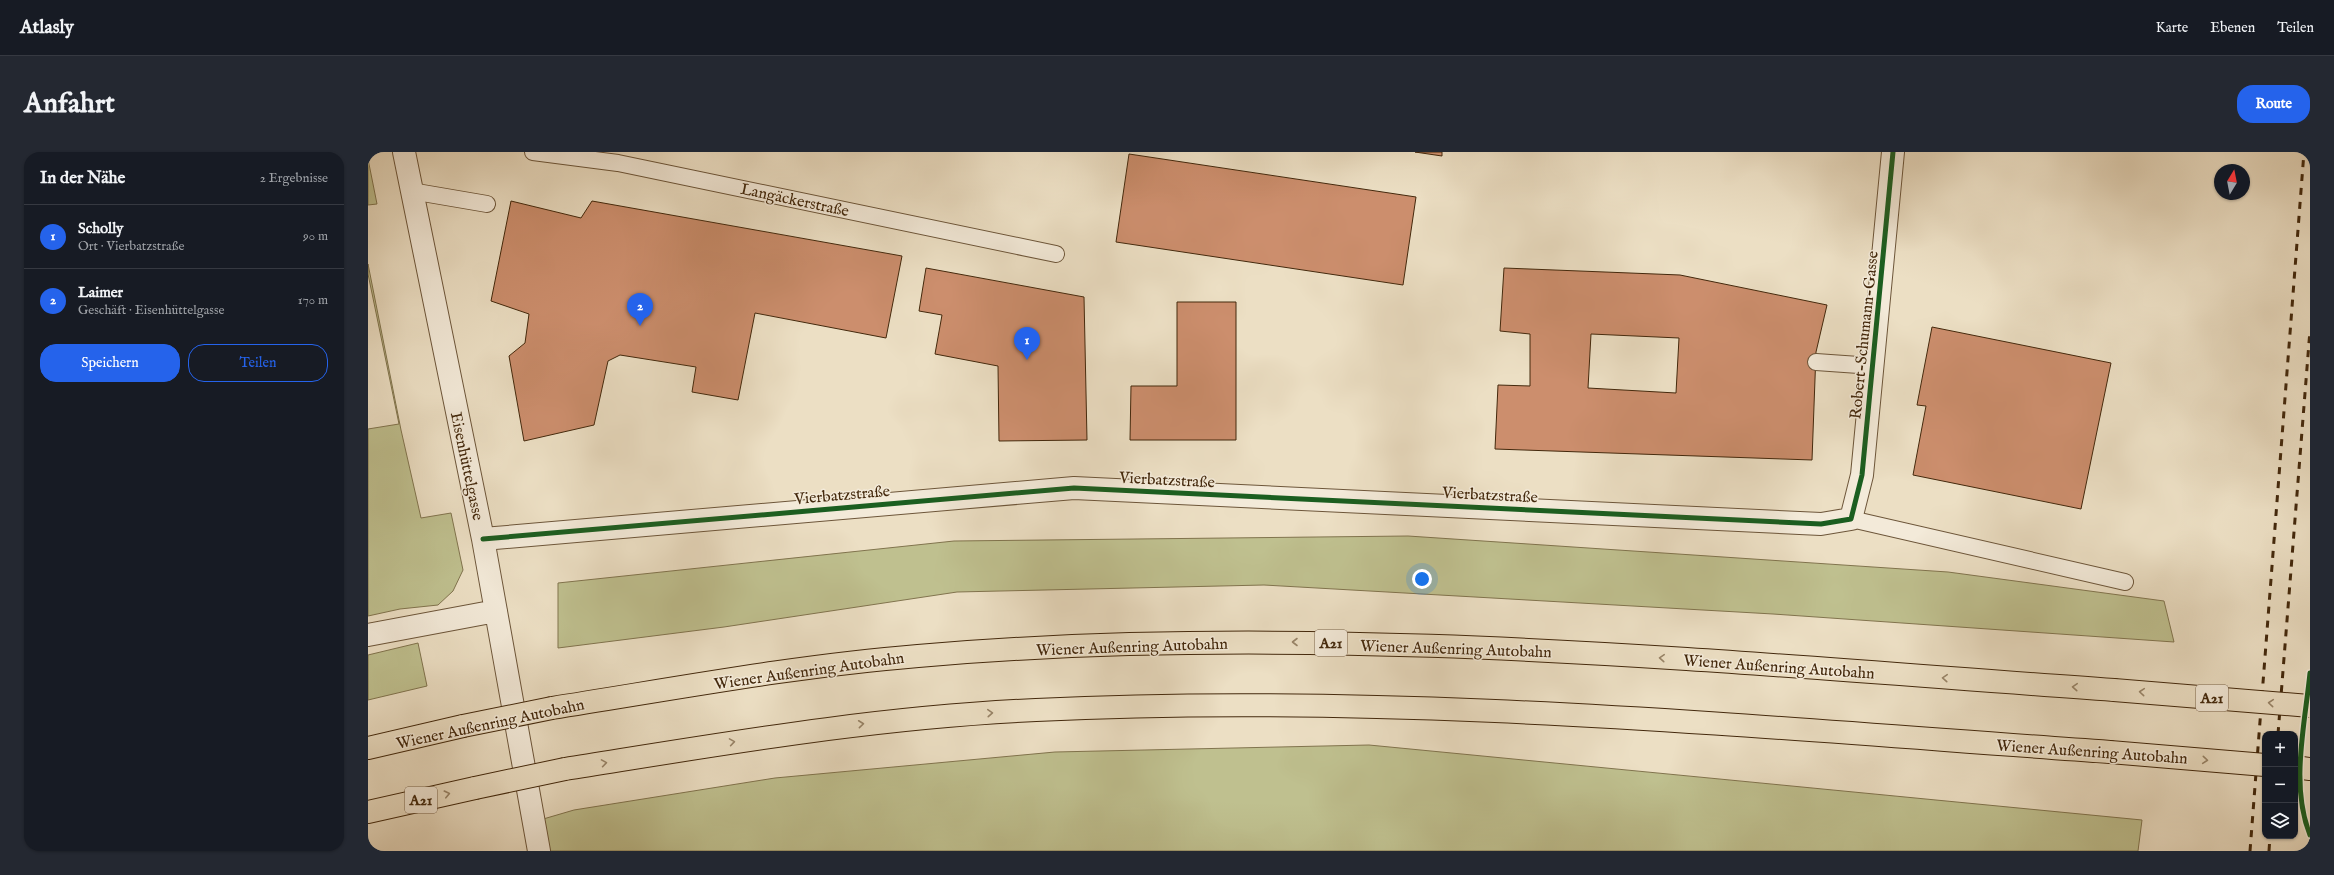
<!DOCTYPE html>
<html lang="de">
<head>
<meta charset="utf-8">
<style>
	body { margin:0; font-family:"IM FELL English",serif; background:#242831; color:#f1f3f6 }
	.controls { position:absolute; right:12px; bottom:12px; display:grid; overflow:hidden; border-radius:8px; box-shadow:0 1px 3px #0004 }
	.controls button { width:36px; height:36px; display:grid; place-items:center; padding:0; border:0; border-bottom:1px solid #363941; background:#171b24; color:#f1f3f6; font:20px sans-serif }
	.compass { position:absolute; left:1846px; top:12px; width:36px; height:36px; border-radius:50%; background:#171b24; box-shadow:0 1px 3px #0004; rotate:10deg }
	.you { position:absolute; left:1054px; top:427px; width:14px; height:14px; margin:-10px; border:3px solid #fff; border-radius:50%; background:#1a73e8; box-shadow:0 0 0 6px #1a73e833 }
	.badge { display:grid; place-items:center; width:26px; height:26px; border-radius:50%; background:#2563eb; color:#fff; font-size:13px; font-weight:700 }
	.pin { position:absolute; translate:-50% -33px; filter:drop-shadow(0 1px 2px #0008) }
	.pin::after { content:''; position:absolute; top:21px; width:14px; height:12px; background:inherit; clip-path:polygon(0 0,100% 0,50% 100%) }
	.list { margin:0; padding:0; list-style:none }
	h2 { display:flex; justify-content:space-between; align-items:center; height:52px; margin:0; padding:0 16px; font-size:17px }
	h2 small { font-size:13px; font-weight:400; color:#9ea1a6 }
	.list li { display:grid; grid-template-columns:26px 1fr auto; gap:12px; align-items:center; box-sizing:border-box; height:64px; padding:0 16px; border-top:1px solid #363941 }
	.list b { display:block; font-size:15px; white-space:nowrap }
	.list p { margin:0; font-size:13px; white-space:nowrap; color:#9ea1a6 }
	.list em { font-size:13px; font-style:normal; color:#9ea1a6 }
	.actions { display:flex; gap:8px; padding:12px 16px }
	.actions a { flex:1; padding:9px 0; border:1px solid #2563eb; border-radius:16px; text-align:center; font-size:14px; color:#2563eb }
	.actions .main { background:#2563eb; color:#fff }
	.icon { flex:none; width:22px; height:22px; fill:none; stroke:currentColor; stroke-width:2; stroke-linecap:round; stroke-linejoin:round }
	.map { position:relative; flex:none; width:1942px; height:699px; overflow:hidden; border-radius:16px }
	header { display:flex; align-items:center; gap:24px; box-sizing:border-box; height:56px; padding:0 20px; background:#171b24; border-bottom:1px solid #363941 }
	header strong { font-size:19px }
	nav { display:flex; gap:22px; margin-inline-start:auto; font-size:14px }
	.intro { display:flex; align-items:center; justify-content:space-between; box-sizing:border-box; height:96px; padding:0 24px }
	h1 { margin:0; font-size:28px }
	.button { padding:10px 18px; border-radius:16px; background:#2563eb; color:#fff; font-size:14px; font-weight:700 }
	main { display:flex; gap:24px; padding:0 24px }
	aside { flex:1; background:#171b24; border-radius:16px; box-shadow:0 1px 3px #0004 }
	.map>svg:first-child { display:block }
</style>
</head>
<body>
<header>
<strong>Atlasly</strong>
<nav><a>Karte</a><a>Ebenen</a><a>Teilen</a></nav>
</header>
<div class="intro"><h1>Anfahrt</h1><a class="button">Route</a></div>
<main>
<aside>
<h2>In der Nähe<small>2 Ergebnisse</small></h2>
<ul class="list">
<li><span class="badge">1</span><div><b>Scholly</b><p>Ort · Vierbatzstraße</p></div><em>90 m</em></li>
<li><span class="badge">2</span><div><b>Laimer</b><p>Geschäft · Eisenhüttelgasse</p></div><em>170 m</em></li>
</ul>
<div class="actions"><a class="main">Speichern</a><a>Teilen</a></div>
</aside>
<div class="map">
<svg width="1942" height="699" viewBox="0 0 1942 699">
	<rect width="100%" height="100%" fill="#ecdfc4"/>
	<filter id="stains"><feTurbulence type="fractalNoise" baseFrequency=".005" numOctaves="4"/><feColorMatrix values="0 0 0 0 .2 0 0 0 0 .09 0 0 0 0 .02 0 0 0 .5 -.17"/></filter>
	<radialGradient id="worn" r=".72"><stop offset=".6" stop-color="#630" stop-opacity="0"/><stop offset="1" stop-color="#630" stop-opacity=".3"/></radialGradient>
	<path fill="#bfc08f" stroke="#81744e" d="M0,7L9,52L0,53Z
		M0,112L33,278L53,366L83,361L95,418L85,439L70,453L32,457L0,464V277L31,272L0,122Z
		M1040,384L1580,420L1796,449L1806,490L1405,462L896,433L589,440L356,475L190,496V431L586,389Z
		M50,491L59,534L0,548V503Z
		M1001,593L1774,668L1770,699H171L165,670L206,658L407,626L687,600Z"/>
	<path fill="#cc8e6d" stroke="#43280c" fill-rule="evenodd" d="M1047,0H1074V4Z
		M761,2L1048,45L1035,133L748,90Z
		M143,49L213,66L224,49L534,104L518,186L387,161L370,248L324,240L328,215L252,203L240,209L226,273L156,289L141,204L157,191L161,162L123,149Z
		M558,116L716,145L719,288L631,289L630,214L567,202L574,163L551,159Z
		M1136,116L1312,123L1459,153L1448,200L1444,308L1127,297L1130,233L1162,234V182L1132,179ZM1223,182L1311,186L1308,241L1220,236Z
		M809,150H868V288H762L763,234H809Z
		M1564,175L1743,211L1713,357L1545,323L1558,254L1549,253Z"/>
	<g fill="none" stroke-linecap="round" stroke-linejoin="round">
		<defs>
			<path id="service" d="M165,0L250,11L688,102
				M43,39L119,52
				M1448,210L1505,214
				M1483,367L1757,430"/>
			<path id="minor" d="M36,0L115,387L171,699
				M115,387L706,336L1453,372L1483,367L1494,323L1525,0
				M0,483L128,459"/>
			<path id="motorway" d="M184,556C305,537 427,514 550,504C948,469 1349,510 1746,538
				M0,596L95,574
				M1927,615L1942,617
				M197,617C355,592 508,565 668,558C1026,540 1385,575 1742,600
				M0,660L107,636"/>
		</defs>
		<use href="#service" stroke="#6d563a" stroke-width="18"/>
		<use href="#minor" stroke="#6d563a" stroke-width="24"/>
		<use href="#motorway" stroke="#43280c" stroke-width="24"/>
		<use href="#service" stroke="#f3ead9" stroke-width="16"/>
		<use href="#minor" stroke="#f3ead9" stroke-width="22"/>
		<use href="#motorway" stroke="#ecdfc4" stroke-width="22"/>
		<path stroke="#43280c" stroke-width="3" stroke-dasharray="7 7" stroke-linecap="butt" d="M1910,582L1942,178
			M1882,699L1936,0
			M1901,699L1902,684"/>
		<defs>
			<path id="motorway-bridge" d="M1746,538L1942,554
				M95,574L184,556
				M1742,600L1897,613
				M107,636L197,617"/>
		</defs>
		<use href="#motorway-bridge" stroke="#43280c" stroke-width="24" stroke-linecap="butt"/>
		<use href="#motorway-bridge" stroke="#ecdfc4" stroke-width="22"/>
		<defs>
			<path id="cycleway" d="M115,387L706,336L1453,372L1483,367L1494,323L1525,0
				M1942,521C1937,572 1922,634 1942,683"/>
		</defs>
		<use href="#cycleway" stroke="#f3ead9" stroke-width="8"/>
		<use href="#cycleway" stroke="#1b5e20" stroke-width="5"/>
	</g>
	<defs><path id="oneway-chevron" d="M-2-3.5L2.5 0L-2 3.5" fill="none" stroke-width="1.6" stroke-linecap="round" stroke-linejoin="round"/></defs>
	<g stroke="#988468">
		<use href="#oneway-chevron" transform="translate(927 490) rotate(-180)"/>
		<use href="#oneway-chevron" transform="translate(1294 506) rotate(-176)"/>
		<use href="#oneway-chevron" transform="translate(1577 526) rotate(-176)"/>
		<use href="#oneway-chevron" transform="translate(1707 535) rotate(-176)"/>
		<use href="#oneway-chevron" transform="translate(1774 540) rotate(-175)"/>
		<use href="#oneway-chevron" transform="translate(1903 551) rotate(-175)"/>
		<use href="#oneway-chevron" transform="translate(622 561) rotate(-4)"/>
		<use href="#oneway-chevron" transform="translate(493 572) rotate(-6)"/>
		<use href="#oneway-chevron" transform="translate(364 590) rotate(-9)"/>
		<use href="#oneway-chevron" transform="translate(1837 608) rotate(5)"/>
		<use href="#oneway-chevron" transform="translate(236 611) rotate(-9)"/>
		<use href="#oneway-chevron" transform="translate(79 642) rotate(-13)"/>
	</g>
	<g text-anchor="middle" stroke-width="3" stroke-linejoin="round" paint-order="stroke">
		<g fill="#f3ead9" stroke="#78624a" stroke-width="1">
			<rect x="947" y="478" width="32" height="26" rx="3"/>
			<rect x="1828" y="533" width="32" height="26" rx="3"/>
			<rect x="37" y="635" width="32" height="26" rx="3"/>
		</g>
		<g font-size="15" font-weight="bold" fill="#43280c">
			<text x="963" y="496">A21</text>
			<text x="1844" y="551">A21</text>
			<text x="53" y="653">A21</text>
		</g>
		<g font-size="16" fill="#43280c" stroke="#f3ead9">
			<text transform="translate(427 47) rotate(12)" y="6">Langäckerstraße</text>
			<text transform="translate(1495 183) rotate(-84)" y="6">Robert-Schumann-Gasse</text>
			<text transform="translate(100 314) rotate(78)" y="6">Eisenhüttelgasse</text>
			<text transform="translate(799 327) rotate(3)" y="6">Vierbatzstraße</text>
			<text transform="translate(474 342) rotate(-5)" y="6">Vierbatzstraße</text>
			<text transform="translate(1122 342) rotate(3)" y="6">Vierbatzstraße</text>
			<text transform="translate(764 494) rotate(-2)" y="6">Wiener Außenring Autobahn</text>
			<text transform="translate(1088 496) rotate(2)" y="6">Wiener Außenring Autobahn</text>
			<text transform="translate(1411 514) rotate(4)" y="6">Wiener Außenring Autobahn</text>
			<text transform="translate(441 518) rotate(-8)" y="6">Wiener Außenring Autobahn</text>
			<text transform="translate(122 571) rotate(-12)" y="6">Wiener Außenring Autobahn</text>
			<text transform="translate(1724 599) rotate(4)" y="6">Wiener Außenring Autobahn</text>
		</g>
	</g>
	<rect width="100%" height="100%" filter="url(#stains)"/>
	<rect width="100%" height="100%" fill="url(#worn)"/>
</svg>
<div class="controls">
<button>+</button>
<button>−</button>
<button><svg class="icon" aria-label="layers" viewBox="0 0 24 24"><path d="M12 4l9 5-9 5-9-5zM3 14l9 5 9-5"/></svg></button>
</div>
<svg class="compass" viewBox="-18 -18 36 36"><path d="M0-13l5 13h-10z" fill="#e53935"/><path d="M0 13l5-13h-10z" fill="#9ea1a6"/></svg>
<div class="you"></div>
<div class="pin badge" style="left:659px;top:208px">1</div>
<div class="pin badge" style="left:272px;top:174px">2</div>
</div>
</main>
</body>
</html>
